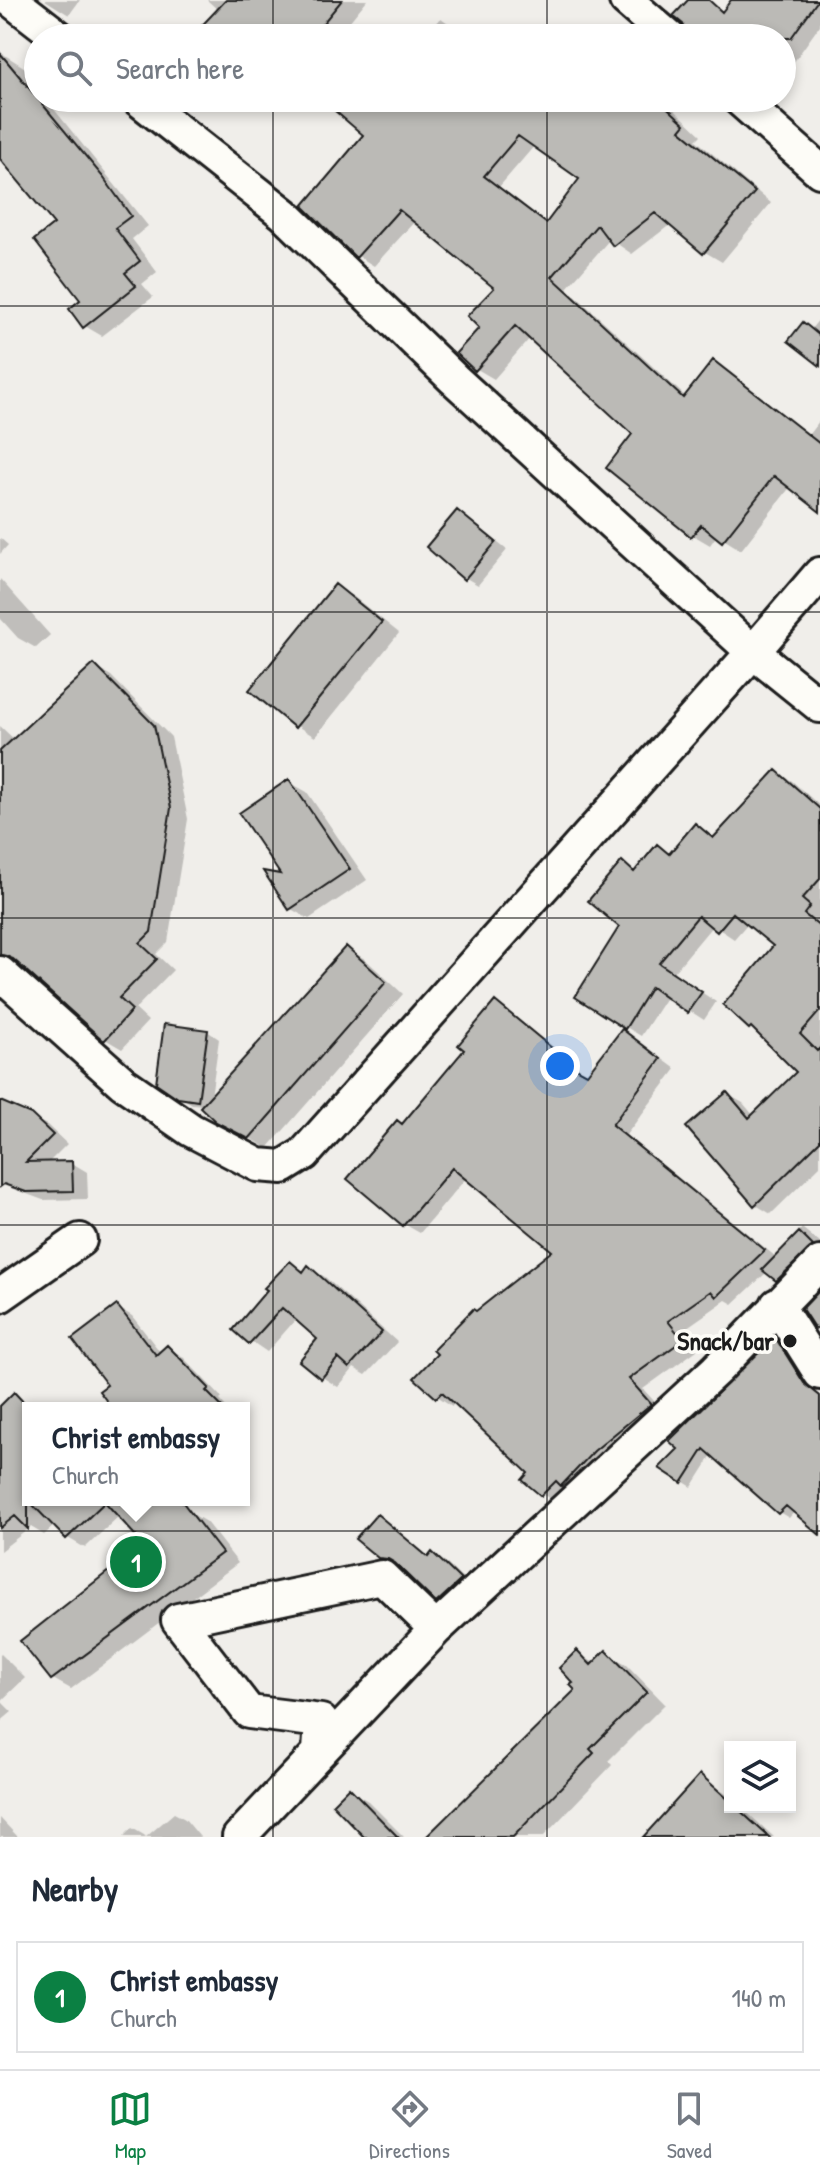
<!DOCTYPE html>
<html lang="en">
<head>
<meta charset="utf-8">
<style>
	body { margin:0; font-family:"Patrick Hand",sans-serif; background:#f6f6f7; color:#1f2937 }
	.controls { position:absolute; right:24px; bottom:24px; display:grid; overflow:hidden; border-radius:0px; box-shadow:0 4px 12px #0003 }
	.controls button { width:72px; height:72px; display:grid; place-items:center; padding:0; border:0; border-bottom:2px solid #e0e1e3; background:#fff; color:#1f2937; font:40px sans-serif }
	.you { position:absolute; left:560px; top:1066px; width:28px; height:28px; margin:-20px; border:6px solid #fff; border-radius:50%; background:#1a73e8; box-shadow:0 0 0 12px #1a73e833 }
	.badge { display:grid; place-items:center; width:52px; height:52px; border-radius:50%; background:#0b8043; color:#fff; font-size:26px; font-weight:700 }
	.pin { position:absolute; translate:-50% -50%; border:4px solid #fff; box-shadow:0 2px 8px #0006 }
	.popup { position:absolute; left:22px; top:1402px; width:228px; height:104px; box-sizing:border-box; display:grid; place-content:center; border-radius:0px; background:#fff; filter:drop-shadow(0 2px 6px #0005); font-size:26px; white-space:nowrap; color:#747a83 }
	.popup b { font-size:30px; color:#1f2937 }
	.popup::after { content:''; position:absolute; left:50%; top:100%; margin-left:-16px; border:16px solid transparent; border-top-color:#fff }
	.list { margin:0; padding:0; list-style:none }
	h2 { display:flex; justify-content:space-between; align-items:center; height:104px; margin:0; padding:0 32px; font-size:34px }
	h2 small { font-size:26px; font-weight:400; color:#747a83 }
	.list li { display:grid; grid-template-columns:52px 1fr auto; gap:24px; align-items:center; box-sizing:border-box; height:112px; margin:0 16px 16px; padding:0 16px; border:2px solid #e0e1e3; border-radius:0px }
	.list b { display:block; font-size:30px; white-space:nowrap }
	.list p { margin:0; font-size:26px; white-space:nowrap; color:#747a83 }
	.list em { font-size:26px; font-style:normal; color:#747a83 }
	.icon { flex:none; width:44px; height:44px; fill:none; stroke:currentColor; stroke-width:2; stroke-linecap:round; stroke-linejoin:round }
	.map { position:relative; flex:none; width:820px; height:1837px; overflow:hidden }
	.search { position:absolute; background:#fff; box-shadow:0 4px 12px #0003; left:24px; right:24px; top:24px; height:88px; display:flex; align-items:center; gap:20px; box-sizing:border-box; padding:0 28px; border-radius:44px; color:#747a83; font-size:30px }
	.sheet { height:232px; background:#fff }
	nav { display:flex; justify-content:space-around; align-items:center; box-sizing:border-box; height:112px; border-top:2px solid #e0e1e3; background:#fff; font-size:22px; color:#747a83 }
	nav a { display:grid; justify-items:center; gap:4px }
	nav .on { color:#0b8043 }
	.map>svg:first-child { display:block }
</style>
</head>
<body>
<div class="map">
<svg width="820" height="1837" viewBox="0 0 820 1837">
	<rect width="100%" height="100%" fill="#f0eeea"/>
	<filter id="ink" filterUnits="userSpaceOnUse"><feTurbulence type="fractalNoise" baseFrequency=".0125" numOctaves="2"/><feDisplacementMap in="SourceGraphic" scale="16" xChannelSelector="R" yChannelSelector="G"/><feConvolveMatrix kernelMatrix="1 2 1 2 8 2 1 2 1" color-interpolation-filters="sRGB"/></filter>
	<g filter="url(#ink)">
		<path fill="#0003" fill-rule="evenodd" d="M45,0H80L69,15Z
			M207,0H367L336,38H193L219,11Z
			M697,0H709L725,13L734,0H820V25L786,73L782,71V38H690Z
			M441,18L469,38H401L414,23L429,32Z
			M0,52L38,76L33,83L38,90V98H45L148,226L132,239L157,272L142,284L153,297L102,336L85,326L83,300L57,225L0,156Z
			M323,98H662L701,135L696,140L771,203L722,262L705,252L671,224L632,254L610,239L567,288L686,397L713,362L730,372L809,434L820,420V509L791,486L741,550L717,535L710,545L693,535L609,468L635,433L531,337L494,379L477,369L482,328L497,287L415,221L374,266L358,256L366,135ZM535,145L582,179L548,224L499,187Z
			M820,318V363L804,324L811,329Z
			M458,512L507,550L478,585L466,578Z
			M0,538L8,545L0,554Z
			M0,579L50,635L36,648L18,638L0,618Z
			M336,587L354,597L399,633L315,737L297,726L252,690Z
			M94,666L111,676L171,737L188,819L168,942L156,954L173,970L135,1009L148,1021L122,1049L105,1039L21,964H15L0,955V726L15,740Z
			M776,772L792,781L820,806V1166L771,1214L756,1205L689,1127L727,1094L743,1103L754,1116L799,1072L762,1035L750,1028L776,946L748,923L734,939L713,925L673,973L716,1002L704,1020L667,996L641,1036L626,1027L622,864L637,872L657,846L671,854L695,826L716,839Z
			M289,782L307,792L367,880L309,919L291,909L284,876Z
			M347,949L365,959L403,994L268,1148L237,1131L204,1105L192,1104L179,1096L207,1031L219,1039L211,1097Z
			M495,1004L511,1013L588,1076L622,1032L638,1041L676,1069L626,1135L776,1257L802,1228L820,1243V1249L783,1283L767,1272L733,1304L726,1300L683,1330L697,1350L643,1389L666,1414L558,1503L542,1494L531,1473L456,1402L452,1406L437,1396L477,1313L555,1251L467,1177L420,1233L404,1224L403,1125L467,1050Z
			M0,1104L47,1125L67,1144L48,1163H72L87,1172L88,1199L43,1200L0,1184Z
			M291,1263L306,1272L309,1268L325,1277L397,1342L366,1375L354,1368L338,1387L322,1377L320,1339L297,1318L267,1352L235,1330Z
			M117,1307L132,1316L161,1353L168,1348L182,1356L222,1398L220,1400L227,1408H114Z
			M775,1339L784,1344L814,1391L820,1394V1532L795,1511L789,1518L779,1512L713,1454L692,1487L662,1468Z
			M14,1395L35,1408H28V1500H157L189,1512L206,1522L238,1563L71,1689L53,1679L23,1641L146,1544L120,1515L85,1548L68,1538L55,1525L44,1535L31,1527L0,1551V1408Z
			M377,1516L429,1558L432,1555L444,1561L471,1587L449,1608L437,1601L399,1564H392L379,1557Z
			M0,1653L25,1678L1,1701L12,1712L0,1722Z
			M577,1653L596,1664L606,1653L626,1664L665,1704L608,1761L612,1765L543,1837H428L578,1690Z
			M701,1777L730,1797V1807H741L774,1837H646Z
			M349,1790L368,1801L404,1837H367Z
			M174,1813L185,1819L200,1837H146Z
			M0,1818L18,1837H0Z
			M132,1828L144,1835L146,1837H123Z"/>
		<path fill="#bbbab6" stroke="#1c1c1c" stroke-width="2" fill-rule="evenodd" d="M226,0H342L311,38H190Z
			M688,0H709L722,12L731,0H818L791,38H688L683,24L673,16Z
			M0,53L103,177L131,216L115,228L140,261L125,273L136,286L83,328L69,309L80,300L34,240L54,224L0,159Z
			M320,98H657L685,124L680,130L755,192L703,254L655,213L613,246L597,225L552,277L683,398L713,360L820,444V512L774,476L722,542L701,525L691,537L606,468L632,434L515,326L475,371L456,353L479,328L467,316L494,288L399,210L356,258L303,206L363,135ZM518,136L579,179L546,223L484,176Z
			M803,322L820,336V366L788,341Z
			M457,510L496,542L464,580L426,547Z
			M335,584L382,622L295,728L249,690Z
			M94,664L154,725L171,808L151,932L140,943L157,959L119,998L132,1010L104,1041L13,959L0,955V751Z
			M776,770L820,809V879L802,899L810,906L804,914L820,927V1011L800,1034L817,1051L820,1048V1141L754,1206L686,1127L727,1092L749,1118L796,1072L751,1027L749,1029L723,1005L773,946L733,913L717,932L698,916L659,963L702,992L687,1013L651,987L625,1029L575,997L619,927L588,901L622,861L634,872L657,844L669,854L695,823L713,838Z
			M289,779L350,869L289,910L263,871L280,874L239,813Z
			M346,946L386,982L249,1139L216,1122L200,1107Z
			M495,1001L576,1068L587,1074L622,1029L661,1059L612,1125L765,1250L716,1297L711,1291L668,1321L683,1340L629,1379L651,1404L594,1451L561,1486L556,1481L541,1496L522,1480L528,1473L442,1392L436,1398L414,1378L437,1354L433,1350L473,1309L476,1311L552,1251L452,1168L403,1226L347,1179L397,1120L402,1124L464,1050L458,1045Z
			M164,1024L208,1030L198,1101L178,1098L156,1083Z
			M0,1101L31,1114L53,1135L26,1162L72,1161L73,1191L26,1192L4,1184L0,1187Z
			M799,1232L813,1246L776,1281L762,1270Z
			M290,1261L303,1272L308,1265L382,1332L349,1368L338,1358L321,1379L299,1361L317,1339L282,1308L249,1344L233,1330L267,1290L264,1288Z
			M820,1290V1326L815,1329L802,1309Z
			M117,1305L156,1355L167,1345L209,1388L206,1391L223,1408H112L99,1391L107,1385L72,1339Z
			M775,1337L804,1383L820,1396V1535L786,1506L778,1514L704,1449L682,1483L659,1468L678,1449L669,1441Z
			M14,1392L28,1407V1529L15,1516L0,1528V1406Z
			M28,1500H181L222,1553L51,1680L20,1641L143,1544L105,1502L66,1539Z
			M377,1514L428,1557L432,1552L461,1580L436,1603L395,1563L388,1559L378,1558L355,1539Z
			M577,1650L591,1665L606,1650L647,1692L590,1749L594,1753L513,1837H426L575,1690L570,1685L573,1683L559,1668Z
			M700,1774L730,1801V1807H736L769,1837H643Z
			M349,1787L398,1837H364L332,1804Z"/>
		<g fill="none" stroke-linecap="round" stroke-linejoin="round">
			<defs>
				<path id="minor" d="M11,0L60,38
					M626,0L670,38
					M137,98L284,214L454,379L753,652L820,706
					M738,98L820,171
					M0,973L123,1083L191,1130L258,1165L283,1167L304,1154L753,652L820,574
					M0,1296L80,1240
					M777,1305L820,1373
					M319,1751L321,1721L249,1712L178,1620L382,1577L436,1629
					M239,1837L436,1629L716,1370L820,1263"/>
			</defs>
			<use href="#minor" stroke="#1c1c1c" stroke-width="38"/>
			<use href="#minor" stroke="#fdfcf7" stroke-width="32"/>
		</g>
	</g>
	<path fill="none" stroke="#1c1c1c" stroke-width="2" stroke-opacity="0.55" d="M273,0V38M547,0V38M273,98V1837M547,98V1837M0,306H820M0,612H820M0,918H820M0,1225H820M0,1531H820"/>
	<circle fill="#1c1c1c" stroke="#fdfcf7" stroke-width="3" cx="790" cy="1341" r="8"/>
	<g text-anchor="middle" stroke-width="7" stroke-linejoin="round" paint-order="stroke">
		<g font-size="26" font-weight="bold" fill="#1c1c1c" stroke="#fdfcf7" text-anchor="end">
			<text x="774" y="1350">Snack/bar</text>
		</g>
	</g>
</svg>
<div class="controls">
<button><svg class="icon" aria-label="layers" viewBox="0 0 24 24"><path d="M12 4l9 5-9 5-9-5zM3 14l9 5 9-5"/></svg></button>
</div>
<div class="you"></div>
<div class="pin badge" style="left:136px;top:1562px">1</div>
<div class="popup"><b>Christ embassy</b>Church</div>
<div class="search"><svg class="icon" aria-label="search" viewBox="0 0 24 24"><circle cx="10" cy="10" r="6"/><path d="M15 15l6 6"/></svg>Search here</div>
</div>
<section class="sheet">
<h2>Nearby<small></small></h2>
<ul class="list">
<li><span class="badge">1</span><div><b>Christ embassy</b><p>Church</p></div><em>140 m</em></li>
</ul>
</section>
<nav>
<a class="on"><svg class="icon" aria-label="map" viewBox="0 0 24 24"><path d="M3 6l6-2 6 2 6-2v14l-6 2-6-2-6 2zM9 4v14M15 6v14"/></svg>Map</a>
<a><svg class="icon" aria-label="directions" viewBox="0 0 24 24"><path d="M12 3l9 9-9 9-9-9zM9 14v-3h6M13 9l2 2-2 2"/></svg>Directions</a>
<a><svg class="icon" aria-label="saved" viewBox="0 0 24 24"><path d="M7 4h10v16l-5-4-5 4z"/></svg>Saved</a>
</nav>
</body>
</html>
